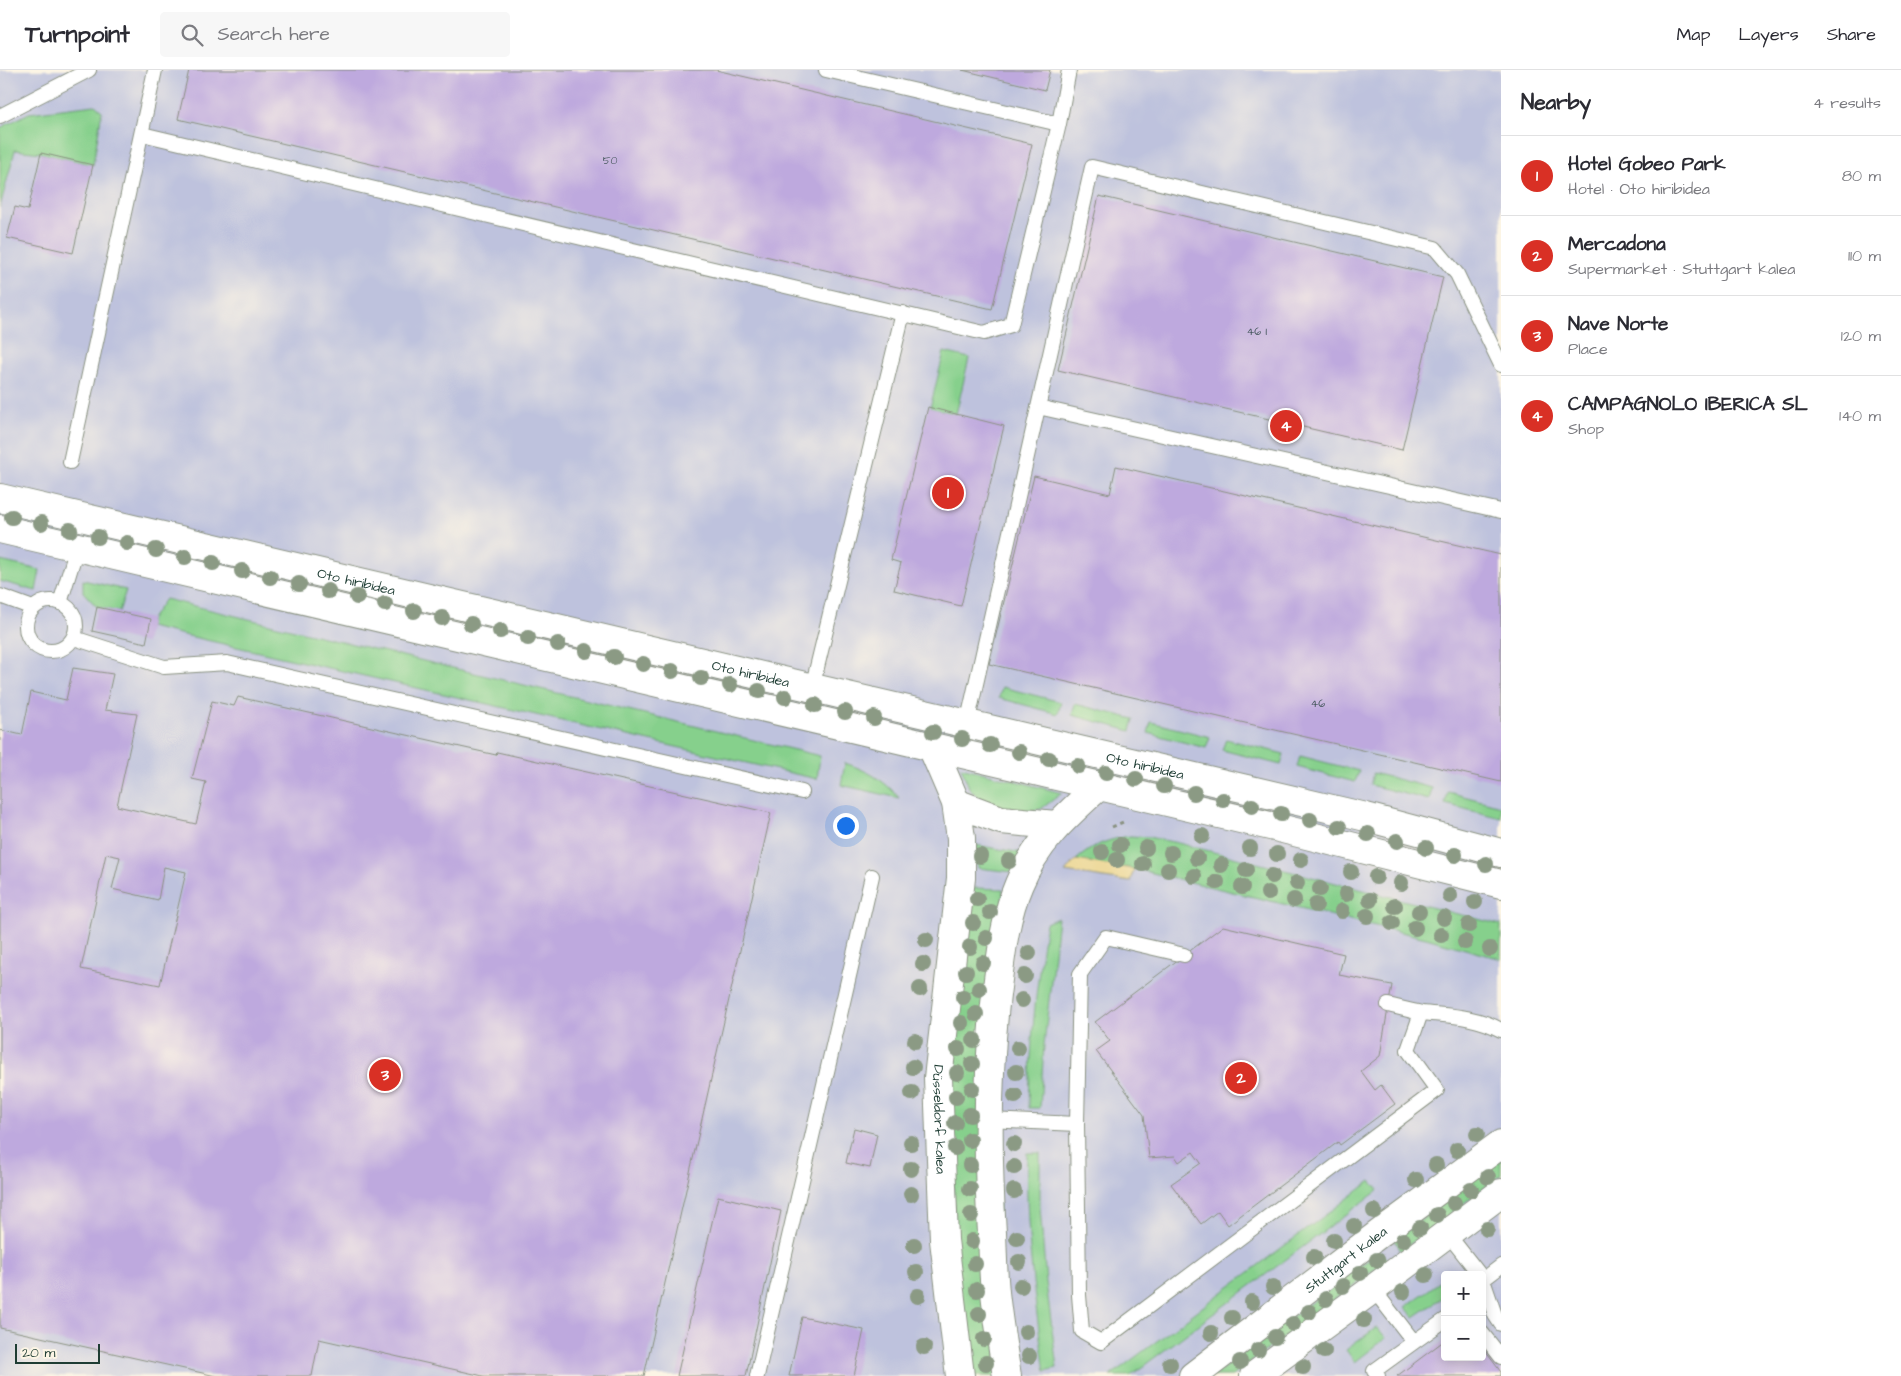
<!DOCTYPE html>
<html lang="en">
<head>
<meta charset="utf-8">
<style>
	body { margin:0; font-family:"Architects Daughter",sans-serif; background:#f7f7f7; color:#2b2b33 }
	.controls { position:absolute; right:15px; bottom:15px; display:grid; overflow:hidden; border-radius:5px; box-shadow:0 2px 12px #0003 }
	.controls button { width:45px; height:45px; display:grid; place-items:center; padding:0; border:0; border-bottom:1px solid #e1e1e2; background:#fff; color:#2b2b33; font:25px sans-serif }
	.scale { position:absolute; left:15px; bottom:12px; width:85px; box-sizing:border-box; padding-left:5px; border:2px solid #1f3d34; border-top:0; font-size:14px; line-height:18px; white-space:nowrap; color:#1f3d34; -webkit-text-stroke:4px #fcf5e5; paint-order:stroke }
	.you { position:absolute; left:845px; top:755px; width:18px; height:18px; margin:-12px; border:4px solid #fff; border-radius:50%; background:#1a73e8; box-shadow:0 0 0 8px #1a73e833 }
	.badge { display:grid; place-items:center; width:32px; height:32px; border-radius:50%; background:#d93025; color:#fff; font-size:16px; font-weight:700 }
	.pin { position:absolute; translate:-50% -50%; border:2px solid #fff; box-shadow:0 1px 5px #0006 }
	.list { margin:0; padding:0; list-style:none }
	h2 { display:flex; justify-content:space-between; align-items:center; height:65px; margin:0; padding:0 20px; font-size:21px }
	h2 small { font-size:16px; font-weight:400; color:#7c7c81 }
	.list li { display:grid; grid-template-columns:32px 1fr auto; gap:15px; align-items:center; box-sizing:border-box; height:80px; padding:0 20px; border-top:1px solid #e1e1e2 }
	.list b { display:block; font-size:19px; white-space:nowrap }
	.list p { margin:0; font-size:16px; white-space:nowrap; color:#7c7c81 }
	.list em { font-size:16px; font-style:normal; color:#7c7c81 }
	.icon { flex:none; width:28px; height:28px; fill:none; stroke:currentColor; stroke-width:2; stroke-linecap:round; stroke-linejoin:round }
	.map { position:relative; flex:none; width:1501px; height:1306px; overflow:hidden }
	header { display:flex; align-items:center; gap:30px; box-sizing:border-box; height:70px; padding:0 25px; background:#fff; border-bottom:1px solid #e1e1e2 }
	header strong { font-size:24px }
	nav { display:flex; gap:28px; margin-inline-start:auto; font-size:18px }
	.search { width:350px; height:45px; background:#f7f7f7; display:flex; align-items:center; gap:12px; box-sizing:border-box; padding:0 18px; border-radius:5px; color:#7c7c81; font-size:19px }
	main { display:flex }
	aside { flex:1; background:#fff }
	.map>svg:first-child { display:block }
</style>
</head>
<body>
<header>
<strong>Turnpoint</strong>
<div class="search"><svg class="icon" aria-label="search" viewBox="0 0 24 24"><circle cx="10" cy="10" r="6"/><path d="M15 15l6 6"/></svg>Search here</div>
<nav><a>Map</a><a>Layers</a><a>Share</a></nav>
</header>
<main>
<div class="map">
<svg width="1501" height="1306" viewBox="0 0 1501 1306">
	<rect width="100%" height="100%" fill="#fcf5e5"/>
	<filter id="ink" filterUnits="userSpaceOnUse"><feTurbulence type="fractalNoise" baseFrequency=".02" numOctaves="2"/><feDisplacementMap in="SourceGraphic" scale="10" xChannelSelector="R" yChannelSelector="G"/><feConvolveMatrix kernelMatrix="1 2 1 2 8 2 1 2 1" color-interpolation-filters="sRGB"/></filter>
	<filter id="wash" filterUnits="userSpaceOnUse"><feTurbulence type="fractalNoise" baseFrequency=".0096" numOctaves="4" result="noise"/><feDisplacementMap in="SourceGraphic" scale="20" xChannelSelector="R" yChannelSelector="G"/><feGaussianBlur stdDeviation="1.12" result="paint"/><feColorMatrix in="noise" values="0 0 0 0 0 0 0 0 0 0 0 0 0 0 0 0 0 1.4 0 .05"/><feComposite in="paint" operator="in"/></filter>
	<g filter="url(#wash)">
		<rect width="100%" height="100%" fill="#f6e8cf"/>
		<path fill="#bec2dd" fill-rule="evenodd" d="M0,0H1501V1306H0ZM1445,1205H1482V1287H1445Z"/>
		<path fill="#86d08c" stroke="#528660" d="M95,35L102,41L93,95L41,83L15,80L0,137V58L29,43Z
			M944,282L969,288L956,344L930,338Z
			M0,491L40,500L36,521L0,511Z
			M83,510L126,520L119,542L97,537L83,522Z
			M165,529L820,686L817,709L149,557L151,549Z
			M1002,617L1061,632L1058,644L999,628Z
			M1075,634L1134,649L1131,661L1072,645Z
			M1151,652L1210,667L1206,678L1148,663Z
			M1226,669L1284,684L1281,695L1222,680Z
			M1300,686L1359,701L1355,712L1297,697Z
			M845,693C866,700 885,710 899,728L841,715Z
			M961,697L1062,723L1041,739L1013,743L994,739L970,720Z
			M1373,703L1432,718L1429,730L1370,715Z
			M1448,722L1501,736V748L1445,734Z
			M1130,766L1148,767L1178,773L1501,855V889L1426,868L1140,800L1076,790C1095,774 1106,770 1130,766Z
			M975,775L1022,783L1013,802L978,798Z
			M973,818L1003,819L996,1306H969L955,1199L951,1001Z
			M1058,848L1044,975L1040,1038H1029C1030,976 1036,915 1046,853Z
			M1027,1083H1040V1137L1046,1212L1057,1298L1045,1301C1034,1229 1025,1156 1027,1083Z
			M1501,1089V1105L1401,1181L1395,1170Z
			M1371,1111L1379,1120L1130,1306H1110Z
			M1380,1181L1387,1190L1232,1306H1213Z
			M1445,1208V1226L1414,1247L1405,1237Z
			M1377,1257L1386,1268L1355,1292L1346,1280Z"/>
		<path fill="#eeda9e" stroke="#868c69" d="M1076,790L1134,799L1130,812L1065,802Z"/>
		<g id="blocks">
			<path fill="#bea9de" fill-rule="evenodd" d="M189,0H716L1032,74L992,239L178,49Z
				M962,0H1050L1045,20Z
				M41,83L93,95L73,183L7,168L15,137L28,140Z
				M1099,126L1443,207L1402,380L1058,300Z
				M928,337L1004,356L961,536L894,520L901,493L891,490Z
				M1116,396L1501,485V712L989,594L1034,406L1110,424Z
				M97,537L151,549L146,573L92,561Z
				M73,598L113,604L105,640L137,644L117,736L196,754L206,712L192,709L212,631L234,636L238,627L496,685L497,682L771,743L644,1306H483L319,1269L312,1306H216L0,1258V660L22,665L31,622L66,630ZM106,784L120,787L112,819L158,830L164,797L186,802L160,915L81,899Z
				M1223,856L1344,884L1339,905L1392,915L1380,986L1361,1001L1375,1020L1381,1015L1395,1034L1340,1075L1338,1072L1228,1155L1218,1141L1201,1154L1171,1114L1201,1093L1193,1082L1179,1092L1175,1086L1149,1088L1144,1045L1096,981L1110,971L1095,952Z
				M854,1058L877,1064L870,1098L846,1093Z
				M718,1126L781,1141L746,1306H677Z
				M802,1247L864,1260L854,1306H789Z
				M1445,1270V1287H1482V1277L1501,1302V1306H1397Z"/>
		</g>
	</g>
	<g filter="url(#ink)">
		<use href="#blocks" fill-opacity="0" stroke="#8a9282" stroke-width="1"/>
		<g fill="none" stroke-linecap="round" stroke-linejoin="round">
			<defs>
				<path id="lane" d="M826,0L1059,54
					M0,46L89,0
					M142,64L984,263L1011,255L1059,54L1069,0
					M1038,337L1501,441
					M70,392L155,0
					M0,526L33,538
					M26 556a25 25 0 1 1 50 0a25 25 0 1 1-50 0Z
					M60,533L77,478
					M74,568L164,597L227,593L802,722
					M812,618L903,243
					M967,654L1092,97L1435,178L1457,204L1501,295
					M1184,885L1106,867L1080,904L1077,1054L1079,1225L1082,1261L1101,1272L1437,1020L1408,980L1421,943
					M1388,935C1400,938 1411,941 1422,943C1450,946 1476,946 1501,960
					M988,1050L1077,1054
					M1447,1163L1480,1205
					M1482,1207L1495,1245L1501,1254
					M1484,1209L1501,1196
					M1373,1219L1414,1272L1374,1301L1378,1306
					M1482,1263L1501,1287
					M1414,1272L1445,1250
					M757,1306L872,806"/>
				<g id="street">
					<path id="s1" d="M932,677L956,733L961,768V808L938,1008L944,1170L960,1306"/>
					<path d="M956,733L1001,750L1056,755"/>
					<path d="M1007,1306C1003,1281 999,1256 996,1231C993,1209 993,1186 992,1163C987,1084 987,1004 996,925C1001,888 1004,849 1019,814C1037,771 1066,746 1099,716"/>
					<path id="s2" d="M1193,1306L1380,1163L1501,1074"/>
					<path d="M1254,1306L1373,1219L1501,1123"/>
				</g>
				<g id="secondary">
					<path id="s3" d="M0,428L1366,747L1501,783"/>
					<path d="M0,459L1279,758L1501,814"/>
				</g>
			</defs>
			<use href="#lane" stroke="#8a9282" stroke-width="16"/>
			<use href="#street" stroke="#8a9282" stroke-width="30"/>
			<use href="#secondary" stroke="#8a9282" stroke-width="30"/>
			<path stroke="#8a9282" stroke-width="3" stroke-dasharray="4 4" stroke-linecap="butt" d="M1112,757L1123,752"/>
			<use href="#lane" stroke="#fff" stroke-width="14"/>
			<use href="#street" stroke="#fff" stroke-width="28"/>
			<use href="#secondary" stroke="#fff" stroke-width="28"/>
		</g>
		<g fill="#8b9a84">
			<circle cx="12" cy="447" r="8"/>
			<circle cx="41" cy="453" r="8"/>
			<circle cx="70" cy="460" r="8"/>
			<circle cx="98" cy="467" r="8"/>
			<circle cx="127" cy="473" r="8"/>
			<circle cx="156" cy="480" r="8"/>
			<circle cx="185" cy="487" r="8"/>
			<circle cx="213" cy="493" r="8"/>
			<circle cx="242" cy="501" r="8"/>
			<circle cx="270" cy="507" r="8"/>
			<circle cx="299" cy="514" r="8"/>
			<circle cx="328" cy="521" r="8"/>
			<circle cx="357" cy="527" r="8"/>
			<circle cx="385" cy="534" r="8"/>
			<circle cx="414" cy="541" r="8"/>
			<circle cx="442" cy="548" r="8"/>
			<circle cx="471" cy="554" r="8"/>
			<circle cx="500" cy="561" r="8"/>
			<circle cx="528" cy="568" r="8"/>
			<circle cx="558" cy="574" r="8"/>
			<circle cx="586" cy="581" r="8"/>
			<circle cx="614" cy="587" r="8"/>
			<circle cx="643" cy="594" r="8"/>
			<circle cx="672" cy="601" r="8"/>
			<circle cx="701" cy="608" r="8"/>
			<circle cx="730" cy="615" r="8"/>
			<circle cx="759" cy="621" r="8"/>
			<circle cx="785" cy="627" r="8"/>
			<circle cx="815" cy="635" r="8"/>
			<circle cx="845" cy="642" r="8"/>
			<circle cx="874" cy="648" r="8"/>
			<circle cx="933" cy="662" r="8"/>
			<circle cx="962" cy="669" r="8"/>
			<circle cx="990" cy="675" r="8"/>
			<circle cx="1019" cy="682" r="8"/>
			<circle cx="1049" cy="689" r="8"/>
			<circle cx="1078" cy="696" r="8"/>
			<circle cx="1106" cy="703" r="8"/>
			<circle cx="1136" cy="709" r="8"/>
			<circle cx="1164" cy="716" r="8"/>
			<circle cx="1194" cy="723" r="8"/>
			<circle cx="1223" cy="730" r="8"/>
			<circle cx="1252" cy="736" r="8"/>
			<circle cx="1281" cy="744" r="8"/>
			<circle cx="1310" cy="750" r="8"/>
			<circle cx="1339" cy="757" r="8"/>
			<circle cx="1368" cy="764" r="8"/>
			<circle cx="1202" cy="766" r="8"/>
			<circle cx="1397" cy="771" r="8"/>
			<circle cx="1120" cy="775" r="8"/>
			<circle cx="1146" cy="778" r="8"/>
			<circle cx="1250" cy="778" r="8"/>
			<circle cx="1426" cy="778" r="8"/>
			<circle cx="1102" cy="782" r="8"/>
			<circle cx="1171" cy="783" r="8"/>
			<circle cx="1277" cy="784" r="8"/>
			<circle cx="1455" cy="785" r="8"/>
			<circle cx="980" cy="786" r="8"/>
			<circle cx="1197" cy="788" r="8"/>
			<circle cx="1117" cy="790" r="8"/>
			<circle cx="1301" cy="790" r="8"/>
			<circle cx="1009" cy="791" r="8"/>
			<circle cx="1143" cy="794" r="8"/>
			<circle cx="1486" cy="794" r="8"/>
			<circle cx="1221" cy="795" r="8"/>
			<circle cx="1168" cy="800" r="8"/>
			<circle cx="1246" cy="800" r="8"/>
			<circle cx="1351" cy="802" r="8"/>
			<circle cx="1194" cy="806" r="8"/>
			<circle cx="1272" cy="806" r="8"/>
			<circle cx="1376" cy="807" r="8"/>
			<circle cx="1217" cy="812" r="8"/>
			<circle cx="1297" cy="813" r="8"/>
			<circle cx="1401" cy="813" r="8"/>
			<circle cx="1242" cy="817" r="8"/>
			<circle cx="1320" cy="819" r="8"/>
			<circle cx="1268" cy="823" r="8"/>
			<circle cx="1346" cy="824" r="8"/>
			<circle cx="1450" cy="826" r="8"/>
			<circle cx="977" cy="829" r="8"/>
			<circle cx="1294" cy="830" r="8"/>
			<circle cx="1370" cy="830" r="8"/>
			<circle cx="1475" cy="832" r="8"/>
			<circle cx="1316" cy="835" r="8"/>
			<circle cx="1395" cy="836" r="8"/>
			<circle cx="1342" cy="841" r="8"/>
			<circle cx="990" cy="842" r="8"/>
			<circle cx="1419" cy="842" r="8"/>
			<circle cx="1367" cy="846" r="8"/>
			<circle cx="1444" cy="848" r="8"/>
			<circle cx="973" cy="853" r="8"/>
			<circle cx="1392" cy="853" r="8"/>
			<circle cx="1469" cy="855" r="8"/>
			<circle cx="1415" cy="858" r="8"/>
			<circle cx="1441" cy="865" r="8"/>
			<circle cx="986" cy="868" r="8"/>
			<circle cx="926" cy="870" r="8"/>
			<circle cx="1465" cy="872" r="8"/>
			<circle cx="970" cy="877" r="8"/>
			<circle cx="1490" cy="879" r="8"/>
			<circle cx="1029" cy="883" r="8"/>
			<circle cx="983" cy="893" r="8"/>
			<circle cx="923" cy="894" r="8"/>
			<circle cx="966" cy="902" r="8"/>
			<circle cx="1025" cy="906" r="8"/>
			<circle cx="920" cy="919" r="8"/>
			<circle cx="979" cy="919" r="8"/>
			<circle cx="963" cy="927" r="8"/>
			<circle cx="1022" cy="930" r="8"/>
			<circle cx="976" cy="944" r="8"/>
			<circle cx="961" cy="953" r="8"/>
			<circle cx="974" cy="970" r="8"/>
			<circle cx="915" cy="971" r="8"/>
			<circle cx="1018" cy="978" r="8"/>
			<circle cx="958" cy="979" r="8"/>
			<circle cx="972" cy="994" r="8"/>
			<circle cx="913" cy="997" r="8"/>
			<circle cx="1016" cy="1002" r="8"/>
			<circle cx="957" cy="1003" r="8"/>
			<circle cx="972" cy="1019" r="8"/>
			<circle cx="912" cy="1023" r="8"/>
			<circle cx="1015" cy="1026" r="8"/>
			<circle cx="956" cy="1027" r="8"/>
			<circle cx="970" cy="1045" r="8"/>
			<circle cx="955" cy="1053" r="8"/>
			<circle cx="1477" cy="1064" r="8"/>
			<circle cx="970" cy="1070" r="8"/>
			<circle cx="911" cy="1073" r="8"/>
			<circle cx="1014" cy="1074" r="8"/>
			<circle cx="955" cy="1078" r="8"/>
			<circle cx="1457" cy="1080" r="8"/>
			<circle cx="970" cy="1095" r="8"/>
			<circle cx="1436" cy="1095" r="8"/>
			<circle cx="1014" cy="1097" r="8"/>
			<circle cx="911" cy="1099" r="8"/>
			<circle cx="1488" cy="1107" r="8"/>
			<circle cx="1416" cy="1110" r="8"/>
			<circle cx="970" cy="1119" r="8"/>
			<circle cx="1471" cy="1120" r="8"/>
			<circle cx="1014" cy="1121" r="8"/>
			<circle cx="911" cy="1124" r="8"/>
			<circle cx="1454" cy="1133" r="8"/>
			<circle cx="1374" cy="1141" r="8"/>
			<circle cx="971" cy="1145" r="8"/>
			<circle cx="1437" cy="1145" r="8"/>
			<circle cx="1354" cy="1156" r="8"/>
			<circle cx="1420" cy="1158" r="8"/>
			<circle cx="1487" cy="1159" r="8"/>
			<circle cx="1017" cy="1168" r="8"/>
			<circle cx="1403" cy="1170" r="8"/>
			<circle cx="972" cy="1171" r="8"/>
			<circle cx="1334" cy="1171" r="8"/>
			<circle cx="914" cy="1175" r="8"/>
			<circle cx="1314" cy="1187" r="8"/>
			<circle cx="1377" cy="1190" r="8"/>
			<circle cx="1019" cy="1192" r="8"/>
			<circle cx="975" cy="1194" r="8"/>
			<circle cx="916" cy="1202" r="8"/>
			<circle cx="1360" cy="1203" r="8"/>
			<circle cx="1426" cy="1205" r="8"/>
			<circle cx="1021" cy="1216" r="8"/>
			<circle cx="1343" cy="1216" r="8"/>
			<circle cx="1273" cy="1217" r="8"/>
			<circle cx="977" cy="1220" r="8"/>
			<circle cx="1403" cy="1222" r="8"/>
			<circle cx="918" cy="1226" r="8"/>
			<circle cx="1326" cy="1229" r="8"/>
			<circle cx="1252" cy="1232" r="8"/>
			<circle cx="1309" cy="1242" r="8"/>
			<circle cx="979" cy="1244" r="8"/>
			<circle cx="1232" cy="1248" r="8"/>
			<circle cx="1364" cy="1250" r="8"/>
			<circle cx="1293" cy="1254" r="8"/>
			<circle cx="1026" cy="1262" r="8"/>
			<circle cx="1211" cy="1263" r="8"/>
			<circle cx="1275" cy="1267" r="8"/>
			<circle cx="984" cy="1269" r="8"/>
			<circle cx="924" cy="1277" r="8"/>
			<circle cx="1258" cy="1280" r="8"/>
			<circle cx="1324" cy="1281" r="8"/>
			<circle cx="1029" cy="1286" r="8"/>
			<circle cx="1240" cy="1292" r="8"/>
			<circle cx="986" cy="1293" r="8"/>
			<circle cx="1170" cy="1294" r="8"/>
			<circle cx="1303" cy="1297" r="8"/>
		</g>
	</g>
	<g text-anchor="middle" stroke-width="4.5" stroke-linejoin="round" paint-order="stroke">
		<g font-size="11" fill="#47585e">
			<text x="610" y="94">50</text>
			<text x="1257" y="265">46 I</text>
			<text x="1318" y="637">46</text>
		</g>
		<g font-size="14" fill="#1f3d34" stroke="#fcf5e5">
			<text dy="5" stroke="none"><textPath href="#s3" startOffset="366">Oto hiribidea</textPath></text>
			<text dy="5" stroke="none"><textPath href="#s3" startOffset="771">Oto hiribidea</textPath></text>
			<text dy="5" stroke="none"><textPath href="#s3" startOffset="1176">Oto hiribidea</textPath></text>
			<text dy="5" stroke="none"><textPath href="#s1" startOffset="379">Düsseldorf kalea</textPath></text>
			<text dy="5" stroke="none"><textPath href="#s2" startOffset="192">Stuttgart kalea</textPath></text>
		</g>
	</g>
</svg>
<div class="controls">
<button>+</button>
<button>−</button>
</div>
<div class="scale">20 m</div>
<div class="you"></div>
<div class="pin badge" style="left:948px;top:423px">1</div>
<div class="pin badge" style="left:1241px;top:1008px">2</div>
<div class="pin badge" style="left:385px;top:1005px">3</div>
<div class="pin badge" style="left:1286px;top:356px">4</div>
</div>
<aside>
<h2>Nearby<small>4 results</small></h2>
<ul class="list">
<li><span class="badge">1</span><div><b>Hotel Gobeo Park</b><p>Hotel · Oto hiribidea</p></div><em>80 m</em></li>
<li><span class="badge">2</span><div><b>Mercadona</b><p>Supermarket · Stuttgart kalea</p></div><em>110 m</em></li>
<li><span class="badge">3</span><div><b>Nave Norte</b><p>Place</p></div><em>120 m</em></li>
<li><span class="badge">4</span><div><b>CAMPAGNOLO IBERICA SL</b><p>Shop</p></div><em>140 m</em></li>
</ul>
</aside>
</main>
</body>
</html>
